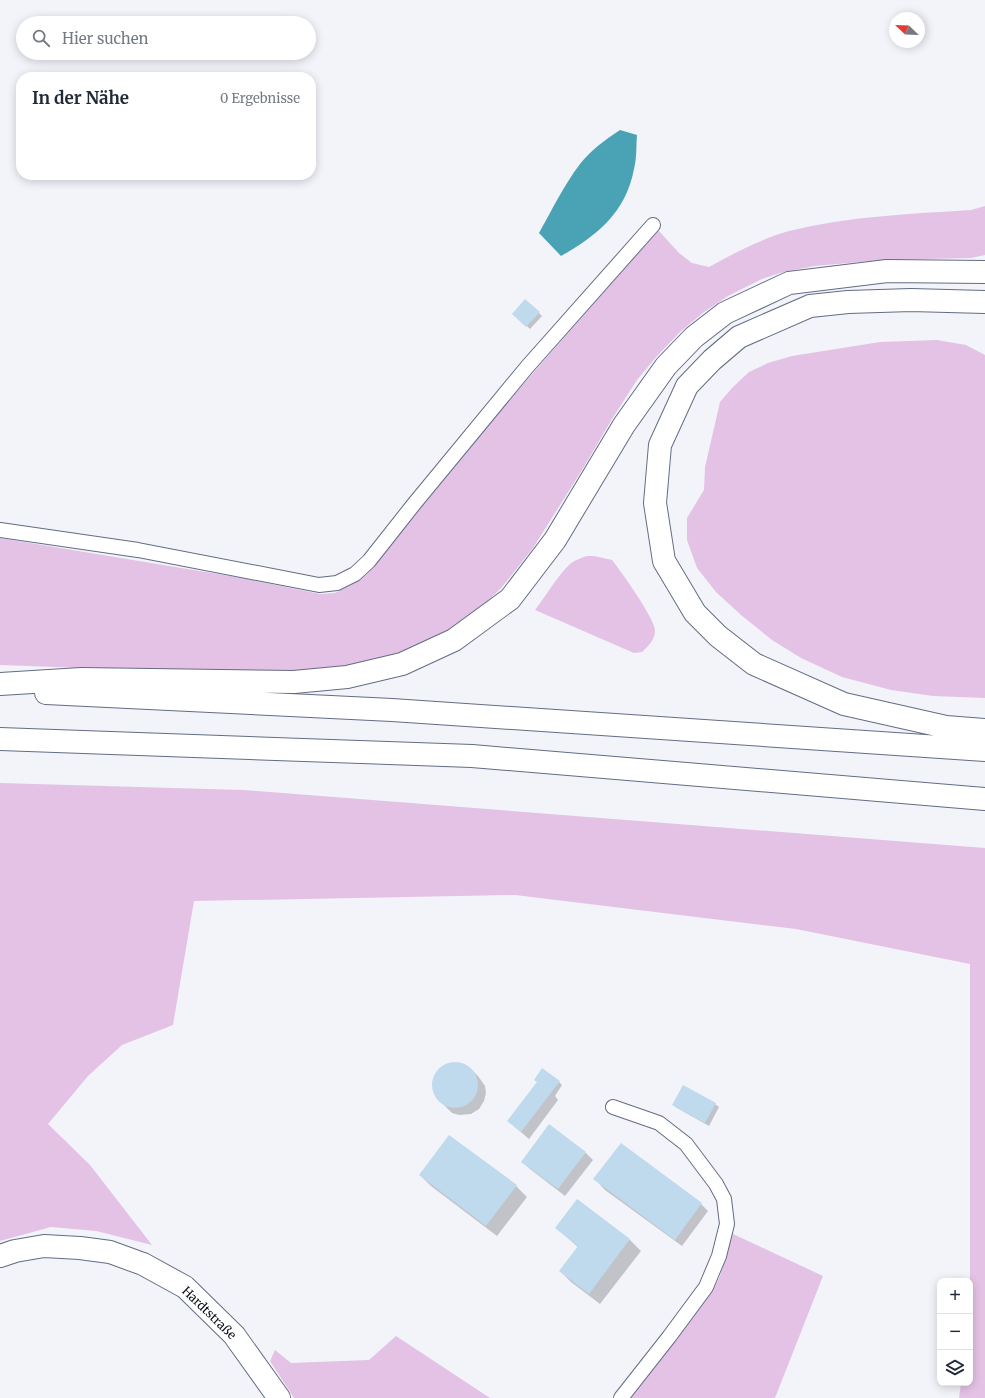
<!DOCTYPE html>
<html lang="de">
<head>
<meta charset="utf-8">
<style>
	body { margin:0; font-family:Merriweather,serif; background:#f2f2f3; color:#1f2937 }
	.controls { position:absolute; right:12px; bottom:12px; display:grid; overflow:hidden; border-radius:8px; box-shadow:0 2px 10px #0003 }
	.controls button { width:36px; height:36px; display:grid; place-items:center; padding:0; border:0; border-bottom:1px solid #e0e1e3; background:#fff; color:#1f2937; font:20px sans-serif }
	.compass { position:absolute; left:889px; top:12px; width:36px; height:36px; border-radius:50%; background:#fff; box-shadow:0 2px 10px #0003; rotate:293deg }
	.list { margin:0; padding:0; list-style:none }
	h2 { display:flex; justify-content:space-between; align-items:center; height:52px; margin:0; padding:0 16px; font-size:17px }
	h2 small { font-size:13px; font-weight:400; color:#747a83 }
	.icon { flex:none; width:22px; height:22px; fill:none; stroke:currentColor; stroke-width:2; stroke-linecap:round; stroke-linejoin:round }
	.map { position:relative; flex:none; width:985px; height:1398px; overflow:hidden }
	.search { position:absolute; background:#fff; box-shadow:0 2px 10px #0003; left:16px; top:16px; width:300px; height:44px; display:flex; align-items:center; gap:10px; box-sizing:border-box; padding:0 14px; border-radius:22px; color:#747a83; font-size:15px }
	.panel { position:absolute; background:#fff; box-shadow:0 2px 10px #0003; left:16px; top:72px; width:300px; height:108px; border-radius:16px }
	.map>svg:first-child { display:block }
</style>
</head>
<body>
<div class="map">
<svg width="985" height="1398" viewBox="0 0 985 1398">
	<rect width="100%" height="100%" fill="#f2f4fa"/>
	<path fill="#e4c2e5" d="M985,206V255L971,258L882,260L815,266L783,272L762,279L728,296L704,312L681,331L657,356L637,380L612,419L582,470L533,548L502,587L478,611L457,627L400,655L368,665L275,675L0,665V538L242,578L320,594L335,593L351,585L366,575L513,396L658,230L679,253L692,263L709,267C734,253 761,239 789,231C849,216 910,214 971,210Z
		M937,340L966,345L985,355V698L933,696L891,690L842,677L801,658L772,640L741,615L716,592L697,568L687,540V518L704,490L705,467L720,402L733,387L749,372L768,363L792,356L880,342Z
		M587,556H594L612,560C620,570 656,620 655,631C655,640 648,646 642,652L634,653L535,610C545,597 558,575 570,564C575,560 581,558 587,556Z
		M0,783L243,790L985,848V1398H959L961,1383H970V964L796,929L515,895L194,901L173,1025L122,1045L88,1076L48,1124L90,1165L152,1245L96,1231L51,1227L0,1241Z
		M731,1233L823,1276L775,1398H628L702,1305C708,1296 716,1286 720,1276C725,1262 728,1247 731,1233Z
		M396,1336L490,1398H294L270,1361L275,1350L291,1363L369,1360Z"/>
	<path fill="#49a3b4" d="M620,130L637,135C636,146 637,158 634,169C626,212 597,236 561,256L539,233C552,210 564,185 580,164C591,150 605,140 620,130Z"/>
	<path fill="#0003" d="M526,301L542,316L530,329L514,314Z
		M454,1063L464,1064L471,1069L478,1076L485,1086L486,1093L484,1101L479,1109L471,1114L459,1115L452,1113L438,1099L434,1092L433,1084L435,1077L439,1070L447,1064Z
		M559,1082L562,1085L555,1096L558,1100L529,1139L508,1121Z
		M715,1104L719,1107L709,1126L677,1108L673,1105Z
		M586,1153L593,1160L565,1196L530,1169L522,1162Z
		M420,1175L516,1186L527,1197L497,1236L431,1186Z
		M595,1179L701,1204L708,1211L682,1246L605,1190Z
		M578,1200L630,1240L641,1251L600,1304L571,1282L560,1271L578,1247L556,1228Z"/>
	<path fill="#bfd9ed" d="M525,299L540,312L526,327L512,314Z
		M432 1085a23 23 0 1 1 46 0a23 23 0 1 1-46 0Z
		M542,1068L560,1081L521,1132L507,1121L537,1082L534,1080Z
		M683,1085L716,1103L705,1123L672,1105Z
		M549,1124L586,1152L558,1189L521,1162Z
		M449,1135L517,1185L486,1226L419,1175Z
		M621,1143L702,1203L675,1240L593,1179Z
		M577,1199L630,1239L589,1294L559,1271L578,1246L555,1228Z"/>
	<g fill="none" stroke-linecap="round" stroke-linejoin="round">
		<defs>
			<path id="service" d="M0,530L138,550L319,585L337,583L355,574L369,561L414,504L527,367L653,225
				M613,1107L659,1123L686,1144L716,1184L724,1199L727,1224L719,1256L706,1287L669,1337L621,1398"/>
			<path id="minor" d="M0,1256L15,1251L44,1246L80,1248L110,1252L143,1264L185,1287L234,1335L279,1398"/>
			<path id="motorway" d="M985,302L911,300L848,302L810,306L739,337L712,360L687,386L660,445L655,503L664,561L695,613L718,636L754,664L844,704L946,727L985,730
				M0,684L81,679L294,682L347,677L402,664L454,640L510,599L555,540L624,425L666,366L694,337L725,313L789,283L887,271L985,272
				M46,693L392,710L985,750
				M0,739L472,756L985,799"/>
		</defs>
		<use href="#service" stroke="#636c84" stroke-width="16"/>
		<use href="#minor" stroke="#636c84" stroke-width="24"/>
		<use href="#motorway" stroke="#636c84" stroke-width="24"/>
		<use href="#service" stroke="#fff" stroke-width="14"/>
		<use href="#minor" stroke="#fff" stroke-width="22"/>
		<use href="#motorway" stroke="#fff" stroke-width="22"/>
	</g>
	<g text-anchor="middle" stroke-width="3.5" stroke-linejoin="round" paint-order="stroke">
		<g font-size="12" fill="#0b0e17" stroke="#fff">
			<text transform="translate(209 1313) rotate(44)" y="4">Hardtstraße</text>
		</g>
	</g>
</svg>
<div class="controls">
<button>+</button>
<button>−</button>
<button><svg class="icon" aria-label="layers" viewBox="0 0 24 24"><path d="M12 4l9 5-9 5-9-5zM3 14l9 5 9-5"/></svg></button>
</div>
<svg class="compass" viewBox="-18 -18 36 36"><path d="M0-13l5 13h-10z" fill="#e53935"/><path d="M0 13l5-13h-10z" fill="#747a83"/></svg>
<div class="search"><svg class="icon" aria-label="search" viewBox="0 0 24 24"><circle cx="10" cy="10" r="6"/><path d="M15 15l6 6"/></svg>Hier suchen</div>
<section class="panel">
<h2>In der Nähe<small>0 Ergebnisse</small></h2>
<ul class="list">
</ul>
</section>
</div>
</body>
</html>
